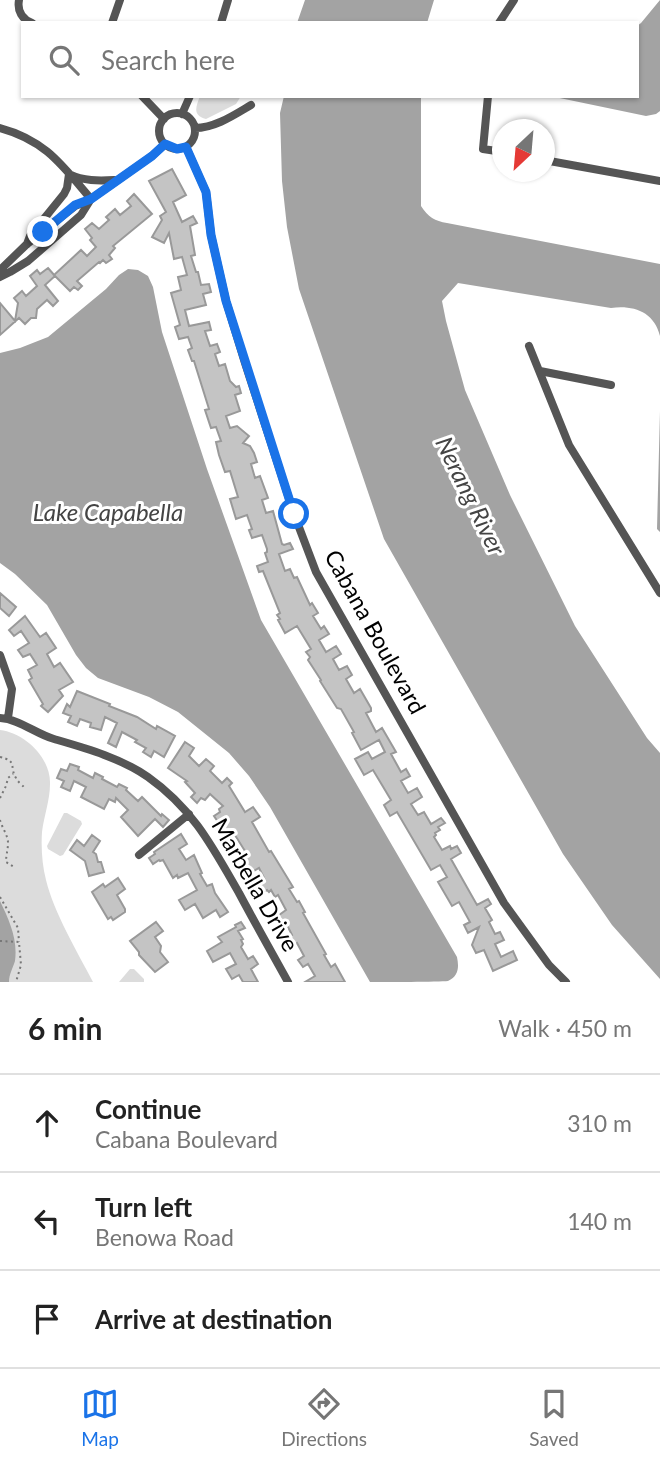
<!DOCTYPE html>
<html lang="en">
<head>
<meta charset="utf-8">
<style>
	body { margin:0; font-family:Lato,sans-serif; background:#f6f6f6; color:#222 }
	.compass { position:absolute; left:492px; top:119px; width:63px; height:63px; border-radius:50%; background:#fff; box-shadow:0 2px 5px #0004; rotate:206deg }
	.stop { position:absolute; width:21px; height:21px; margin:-16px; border:5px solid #1a73e8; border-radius:50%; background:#fff }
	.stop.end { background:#1a73e8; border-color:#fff; box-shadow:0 2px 7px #0008 }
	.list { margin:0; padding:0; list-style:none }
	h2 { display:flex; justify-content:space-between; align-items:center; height:91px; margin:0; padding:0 28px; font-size:30px }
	h2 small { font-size:23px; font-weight:400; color:#767676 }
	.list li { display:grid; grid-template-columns:46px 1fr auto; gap:21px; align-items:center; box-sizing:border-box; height:98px; padding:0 28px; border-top:2px solid #e0e0e0 }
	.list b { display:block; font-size:26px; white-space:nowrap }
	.list p { margin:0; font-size:23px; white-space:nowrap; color:#767676 }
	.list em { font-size:23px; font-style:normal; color:#767676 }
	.icon { flex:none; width:38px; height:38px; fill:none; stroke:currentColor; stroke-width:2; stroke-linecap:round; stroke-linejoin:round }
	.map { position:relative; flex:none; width:660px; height:982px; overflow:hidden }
	.search { position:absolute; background:#fff; box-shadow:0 2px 5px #0004; left:21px; right:21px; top:21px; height:77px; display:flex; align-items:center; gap:18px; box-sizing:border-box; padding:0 24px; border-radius:0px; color:#767676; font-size:26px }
	.sheet { height:385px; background:#fff }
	nav { display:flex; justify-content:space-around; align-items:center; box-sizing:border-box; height:98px; border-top:2px solid #e0e0e0; background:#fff; font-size:19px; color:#767676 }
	nav a { display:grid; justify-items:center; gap:4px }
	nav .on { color:#1a73e8 }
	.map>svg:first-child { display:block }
</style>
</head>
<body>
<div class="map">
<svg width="660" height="982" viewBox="0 0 660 982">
	<rect width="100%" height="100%" fill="#fff"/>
	<path fill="#dcdcdc" d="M200,96H241L236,104L206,119C192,115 196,107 200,96Z
		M0,730C25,733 51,758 50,784C50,800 44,816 42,832C41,847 42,865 46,880C54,913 77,951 93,982H0Z
		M64,813H67L81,821L82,824L63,855L60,856L48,849L47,846Z
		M130,969H134L144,979V982H119Z"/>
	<path fill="#a3a3a3" d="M305,0H434L427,23H297Z
		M660,0V111L656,114L646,116L550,96H637V26L641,23Z
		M284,96H421V206C428,217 435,221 447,223L660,264V336C654,312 634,305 611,308L458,283L442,301L446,321L465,390L510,495L575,626L647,738L660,753V979L612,925L563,854L384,539L299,289L287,227L282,181L280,113Z
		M128,269L138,270L148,276L153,287L162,332L207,469L261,620L457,957C459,967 459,976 448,981C439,982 384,982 370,982L270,807L249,776L229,753L178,712L149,697L98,678L86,668L76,655L47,605L15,574L0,563V353L20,348L48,337L106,289L119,275Z
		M660,411V532L657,529Z
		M0,901C9,920 18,939 15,961C13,968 9,974 9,982H0Z"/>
	<path fill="#c4c4c4" stroke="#999" stroke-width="2" d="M172,169L186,195L173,202L182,222L193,216L197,223L190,226L195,255L191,256L196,272H198L201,285L209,284L211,292L203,294L206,305L185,310L189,326L209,322L211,330L205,331L210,346L217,344L220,352L215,354L219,366L225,364L230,381L236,387L239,386L241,393L235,395L240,411L226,416L230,428L237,426L249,436L243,443L250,446L254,453L257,462L251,464L255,478L260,476L268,498L262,500L266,513L273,511L282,544L284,545L290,543L293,549L279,554L285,571L290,569L294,578L297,577L310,605L312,603L318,613L313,616L321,629L324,626L329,634L319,640L326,652L336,646L341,654L333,659L339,670L347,666L352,675L346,679L354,693L360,689L371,708V711L366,713L376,732L382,728L396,752L391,754L401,772L406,769L410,776L401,781L408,793L417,788L422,797L411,804L418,815L424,812L431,824L441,818L445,823L438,827L440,830L435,833L436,835L434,837L442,850L450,846L451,849L457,846L461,853L451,859L477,905L488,899L491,904L485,908L492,920L489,922L495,934L500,932L504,940L495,944L501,957L513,951L517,960L493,971L484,950L476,953L472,945L479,927L468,933L464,925L470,922L459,902L452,906L438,882L447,877L440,865L431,870L397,812L390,816L384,805L391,800L373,770L364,775L355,759L368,752L372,759L385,752L379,740L361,750L352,733L354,732L341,709L337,708L320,681L321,680L308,660L310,657L306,652L311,649L297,626L285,633L278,620L280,619L277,615L280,613L263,571L259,572L257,566L268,562L265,553L267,552V549L262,535L252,538L249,530L252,529L247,515L236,519L230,499L238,497L230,471L225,472L219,455L216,442L221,441L216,427L211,428L205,410L209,409L194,361H192L188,350L192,348L188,337L179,339L175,327L180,325L171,293L181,290L178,277L187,275L182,257L174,259L169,233L164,243L152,237L162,220L160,216L166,212L149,181Z
		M134,194L152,214L113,246L115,248L109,255L112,259L106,263L103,260L100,263L99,262L77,281L82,286L78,290L74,287L70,291L54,275L81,250L87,256L96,247L90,240L92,238L85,229L92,223L99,229L109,220L106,217L115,209L120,215L131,206L127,201Z
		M48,268L55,276L45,285L58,301L53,306L47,300L37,309L36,318H31L25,324L19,318L0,335V303L15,321L18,303L14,298L22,291L26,296L37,286L30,276L37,270L40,274Z
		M0,593L16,607L9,616L0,608Z
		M25,616L40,637L46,633L56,648L47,654L54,667L60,663L73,682L59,690L63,696L48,712L41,706L43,704L29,680L32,678L28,670L37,665L30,654L23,657L18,650L29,643L21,631L14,636L9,630Z
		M77,691L110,704L109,706L137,717L156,729L157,726L175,736L164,757L154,751L151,757L143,752L146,748L135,742L137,740L122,732L116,747L108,743L117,723L105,717L101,730L90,727L91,723L80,719L77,726L68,722L71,716L63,713L67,704L70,707Z
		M185,742L194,748L189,756L199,766L206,759L214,766L210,771L222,783L227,778L232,783L229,786L245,812L253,807L260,817L252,822L269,852L271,851L293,887L289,889L297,902L299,901L305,912L303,913L326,954L324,955L331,967L335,964L345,982H305L315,976L308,964L303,967L298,960L304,956L297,943L285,950L281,942L292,935L286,923L280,926L275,918L286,910L278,895L275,897L271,890L269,892L267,890L261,894L256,886L265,880L259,868L250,873L243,861L239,854L245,851L233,832L221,838L217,831L222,828L214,816L220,812L219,809L223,806L210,794L205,800L201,798L197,803L191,797L195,793L185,782L187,781L168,768Z
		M70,764L79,767L78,770L93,778L95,773L103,777L102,779L117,787L119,784L127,788L126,790L138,801L142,797L161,816L162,814L169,820L163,827L155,819L138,836L121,817L128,810L116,798L115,802L109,799L104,809L81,797L86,787L74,781L70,791L61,787L64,781L57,778L61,769L67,771Z
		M181,834L187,844L179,849L186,860L194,855L202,873L200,874L207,886L212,884L215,893L228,912L220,917L216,910L203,918L195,904L185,910L179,900L197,890L188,873L178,878L177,875L173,878L163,860L160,861L159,860L153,864L149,858L155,854L154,852Z
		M92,835L100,841L93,852L96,854L98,862H101L104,872L89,876L85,861L70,850L77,840L84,846Z
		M118,878L125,889L117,895L125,909V912L113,920L111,917L108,919L92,892L103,884L105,887Z
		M156,922L163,931L155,937L161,946L160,952L168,962L155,972L139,955V952L130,941Z
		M241,922L245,928L238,931L243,939L241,940L243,944L241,947L248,959L253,956L258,964L251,969L258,982H243L239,975L232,979L226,969L236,964L230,953L213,962L207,951L222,942L218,937L236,927L235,925Z"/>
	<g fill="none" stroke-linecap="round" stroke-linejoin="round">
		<path stroke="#777" stroke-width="2" stroke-dasharray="2 3.5" stroke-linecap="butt" d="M0,757C18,761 9,767 16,778C17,781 22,785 24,787
			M0,798L6,786L8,778L13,774
			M0,820C2,828 8,835 8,843C8,850 6,855 6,862L14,867
			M0,897L18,928L19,942
			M0,941L19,942L21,965L16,982"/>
		<path stroke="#555" stroke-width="8" d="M19,0C17,11 22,19 32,23
			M112,23L120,0
			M221,23L228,0
			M499,23L514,0
			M142,96L164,119
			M488,96L483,149L503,152
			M159 131a18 18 0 1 1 36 0a18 18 0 1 1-36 0Z
			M182,114L190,96
			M0,128C45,140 62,165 91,199
			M195,128C215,128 234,115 251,105
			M186,147L206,192L211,235L226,301L245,363L294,514L316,572L504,903L549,965L566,982
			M544,160L660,181
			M27,244L30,236L64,194L67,188L69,174C84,181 98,181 114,180
			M0,270L27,244L75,206L91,199
			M0,277L10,272L28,261L81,215L91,199L152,156L165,144
			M529,346L569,445L660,593
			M540,371L611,385
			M0,655L12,689L8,718
			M0,718C19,719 36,734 54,739C85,748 121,758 148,777C193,809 212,846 239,893C255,923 272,953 288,982
			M139,855L189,814"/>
	</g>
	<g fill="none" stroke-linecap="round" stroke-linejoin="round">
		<path stroke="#1a73e8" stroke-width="9" d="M43,232L75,205L91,199L152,156L165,144L177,149L186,147L206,192L211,235L226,301L294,514"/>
	</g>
	<g text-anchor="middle" stroke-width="6" stroke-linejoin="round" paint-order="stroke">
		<g font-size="23" fill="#000" stroke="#fff">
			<text transform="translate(375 632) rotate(61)" y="8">Cabana Boulevard</text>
			<text transform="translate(255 885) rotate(60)" y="8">Marbella Drive</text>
		</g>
		<g font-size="24" font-style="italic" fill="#444" stroke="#fff">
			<text transform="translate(470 496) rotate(64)" y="8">Nerang River</text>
			<text x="108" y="521">Lake Capabella</text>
		</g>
	</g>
</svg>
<svg class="compass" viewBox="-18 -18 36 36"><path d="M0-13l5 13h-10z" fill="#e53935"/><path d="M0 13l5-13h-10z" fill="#767676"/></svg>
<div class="stop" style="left:294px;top:514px"></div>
<div class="stop end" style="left:43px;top:232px"></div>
<div class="search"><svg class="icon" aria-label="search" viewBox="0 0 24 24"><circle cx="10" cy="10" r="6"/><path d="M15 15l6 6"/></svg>Search here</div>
</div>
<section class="sheet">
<h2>6 min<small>Walk · 450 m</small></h2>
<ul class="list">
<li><svg class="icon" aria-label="ahead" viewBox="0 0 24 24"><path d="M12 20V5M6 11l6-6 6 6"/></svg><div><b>Continue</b><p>Cabana Boulevard</p></div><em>310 m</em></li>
<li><svg class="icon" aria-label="left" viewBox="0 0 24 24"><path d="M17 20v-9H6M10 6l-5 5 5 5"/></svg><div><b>Turn left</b><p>Benowa Road</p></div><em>140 m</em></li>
<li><svg class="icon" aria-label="arrive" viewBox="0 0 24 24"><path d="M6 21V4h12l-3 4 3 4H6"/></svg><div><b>Arrive at destination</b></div></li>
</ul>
</section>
<nav>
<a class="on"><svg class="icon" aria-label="map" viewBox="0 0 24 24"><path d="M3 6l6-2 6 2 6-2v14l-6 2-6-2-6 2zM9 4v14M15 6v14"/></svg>Map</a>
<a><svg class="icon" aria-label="directions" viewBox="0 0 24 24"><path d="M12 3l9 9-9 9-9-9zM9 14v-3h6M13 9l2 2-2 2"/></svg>Directions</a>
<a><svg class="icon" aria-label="saved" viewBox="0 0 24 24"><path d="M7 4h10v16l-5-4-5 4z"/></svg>Saved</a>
</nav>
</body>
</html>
